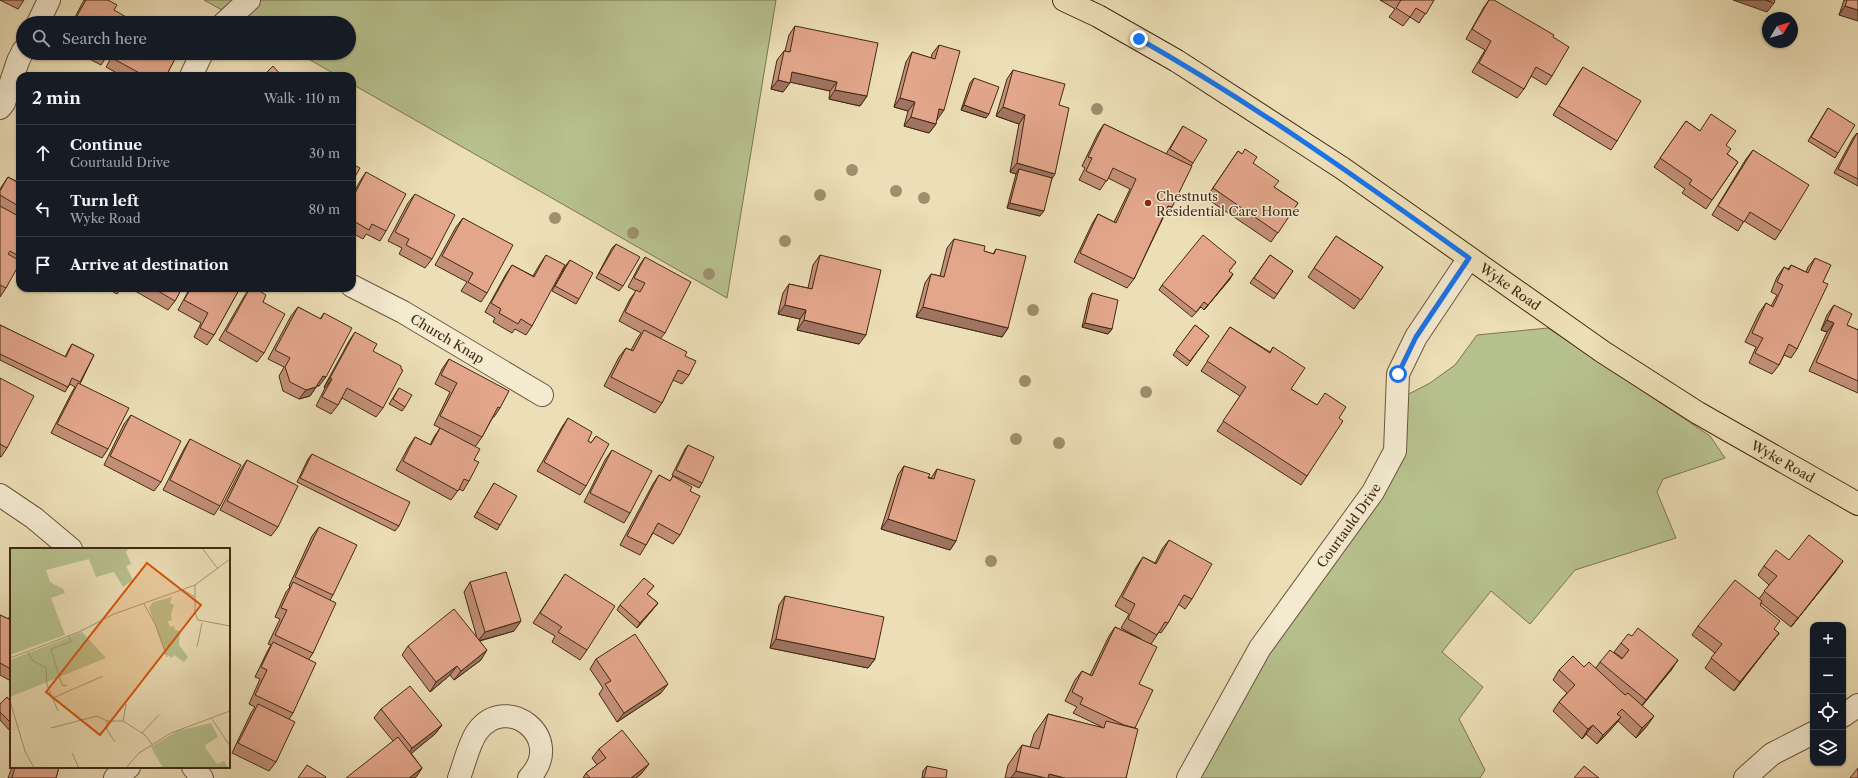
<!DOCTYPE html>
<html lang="en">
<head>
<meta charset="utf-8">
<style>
	body { margin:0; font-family:"Libre Caslon Text",serif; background:#242831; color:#f1f3f6 }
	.controls { position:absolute; right:12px; bottom:12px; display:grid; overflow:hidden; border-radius:8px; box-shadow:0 1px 3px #0004 }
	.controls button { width:36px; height:36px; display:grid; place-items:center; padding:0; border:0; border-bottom:1px solid #363941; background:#171b24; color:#f1f3f6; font:20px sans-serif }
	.compass { position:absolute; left:1762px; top:12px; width:36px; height:36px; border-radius:50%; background:#171b24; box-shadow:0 1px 3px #0004; rotate:52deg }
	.stop { position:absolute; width:12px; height:12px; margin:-9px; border:3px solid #1a73e8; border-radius:50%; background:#fff }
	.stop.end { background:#1a73e8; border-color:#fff; box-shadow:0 1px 4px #0008 }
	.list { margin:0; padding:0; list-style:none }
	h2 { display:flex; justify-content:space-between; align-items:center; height:52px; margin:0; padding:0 16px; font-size:17px }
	h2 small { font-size:13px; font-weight:400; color:#9ea1a6 }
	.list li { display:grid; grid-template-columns:26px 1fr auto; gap:12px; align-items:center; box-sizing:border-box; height:56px; padding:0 16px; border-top:1px solid #363941 }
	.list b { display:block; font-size:15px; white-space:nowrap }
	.list p { margin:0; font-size:13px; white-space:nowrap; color:#9ea1a6 }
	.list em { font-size:13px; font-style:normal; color:#9ea1a6 }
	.icon { flex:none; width:22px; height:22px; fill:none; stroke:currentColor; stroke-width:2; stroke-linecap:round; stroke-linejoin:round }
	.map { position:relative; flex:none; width:1858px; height:778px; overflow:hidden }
	.search { position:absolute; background:#171b24; box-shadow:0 1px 3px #0004; left:16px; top:16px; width:340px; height:44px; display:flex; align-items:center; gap:10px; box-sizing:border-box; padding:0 14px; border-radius:22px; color:#9ea1a6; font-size:15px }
	.panel { position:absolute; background:#171b24; box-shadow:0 1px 3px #0004; left:16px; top:72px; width:340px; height:220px; border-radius:12px }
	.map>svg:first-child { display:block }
</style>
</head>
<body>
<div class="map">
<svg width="1858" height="778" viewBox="0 0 1858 778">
	<rect width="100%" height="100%" fill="#ecdeb6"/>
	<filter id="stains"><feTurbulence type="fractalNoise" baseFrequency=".005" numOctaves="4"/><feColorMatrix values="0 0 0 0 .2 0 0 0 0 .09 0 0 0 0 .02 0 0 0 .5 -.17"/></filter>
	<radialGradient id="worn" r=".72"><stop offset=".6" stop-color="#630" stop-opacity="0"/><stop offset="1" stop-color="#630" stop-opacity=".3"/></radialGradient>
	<path fill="#b7c18e" stroke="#7c7551" d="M204,0H776L727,298L352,84V76H338L298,53H349V23H245Z
		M1548,328L1710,436L1725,458L1663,479L1657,492L1676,538L1575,570L1530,624L1491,591L1442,652L1483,687L1459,719L1485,770L1480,778H1197L1268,654L1383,489L1405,396L1430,383L1455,365L1477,335Z"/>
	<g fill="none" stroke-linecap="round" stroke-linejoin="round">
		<defs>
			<g id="minor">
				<path d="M38,23L49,0"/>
				<path d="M224,23L249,0"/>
				<path d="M191,76L202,53"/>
				<path d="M0,108L4,103L18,61L23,51"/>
				<path id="s1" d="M352,286L403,312L542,395"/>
				<path d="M0,495L34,518L71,549"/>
				<path d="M1843,716L1858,705"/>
				<path d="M193,767L202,778"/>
				<path d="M115,778L129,767"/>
				<path d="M459,778C464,765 469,743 477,732C506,691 567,738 529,778"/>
				<path id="s2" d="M1188,778L1260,648L1373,492L1395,451L1398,374L1416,337L1469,258"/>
				<path d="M1745,778L1772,754L1813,733"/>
			</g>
			<g id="major">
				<path id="s3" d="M1064,0L1098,16L1177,61L1342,168L1603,352L1698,413L1858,504"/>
			</g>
		</defs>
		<use href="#minor" stroke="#6c563c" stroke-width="24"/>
		<use href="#major" stroke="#422914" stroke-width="24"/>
		<use href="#minor" stroke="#f3ead0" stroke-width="22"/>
		<use href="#major" stroke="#ecdeb6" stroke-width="22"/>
	</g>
	<g fill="#9e8f6d">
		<circle cx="1097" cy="109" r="6"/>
		<circle cx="852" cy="170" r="6"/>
		<circle cx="896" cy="191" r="6"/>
		<circle cx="820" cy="195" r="6"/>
		<circle cx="924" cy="198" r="6"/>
		<circle cx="555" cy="218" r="6"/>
		<circle cx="633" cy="233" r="6"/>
		<circle cx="785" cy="241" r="6"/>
		<circle cx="709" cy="274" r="6"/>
		<circle cx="1033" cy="310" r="6"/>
		<circle cx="1025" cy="381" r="6"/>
		<circle cx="1146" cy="392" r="6"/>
		<circle cx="1016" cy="439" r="6"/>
		<circle cx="1059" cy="443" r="6"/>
		<circle cx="991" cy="561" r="6"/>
	</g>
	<path fill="#c38f78" stroke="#422914" d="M0,0H24L18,9Z
		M84,0H108L114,10L125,23H72Z
		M1380,0H1434L1419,23L1410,17L1403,26L1389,17L1395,9Z
		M1489,0L1553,37L1552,76L1546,85L1531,76L1524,89L1517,98L1472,72L1485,50L1466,39L1484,7Z
		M1844,0H1858L1839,15Z
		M795,26L867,96L860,106L829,99L830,91L790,82L783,92L771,89L777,60L784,51H785L789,35Z
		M939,45L937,120V119L936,124L929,133L904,126L908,111L894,107L906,62L912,52L931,58L932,54Z
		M78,53H109L101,65Z
		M114,53H178L166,76H122L106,67Z
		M1583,67L1617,141L1611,150L1553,115L1577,76Z
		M1013,70L1059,105L1052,178L1040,216L1007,208L1016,174L1010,172L1019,124L996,116L1007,79Z
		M974,78L986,118L961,110L970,83Z
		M1828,108L1838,153L1835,158L1808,141Z
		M1686,121L1700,131L1726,145L1727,154L1738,162L1706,209L1682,193L1685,189L1654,167Z
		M1104,124L1166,154L1183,126L1193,163L1191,166L1172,207L1166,217L1164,216L1134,279L1127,288L1074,262L1092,224L1098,214L1114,222L1130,189L1108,178L1100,190L1079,180L1085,168L1082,166L1098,133Z
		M1857,133L1858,134V186L1834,173L1853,138Z
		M1753,150L1781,231L1775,240L1744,221L1738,231L1712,215L1746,159Z
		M1238,151L1253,163L1274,187L1298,203L1271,242L1206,198Z
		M366,172L386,231L380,241L366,234L363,239L352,233V196L360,181Z
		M20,174V257L18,260L6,288L0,297V189L8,177L16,181Z
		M415,194L432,259L425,268L399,254L402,248L388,241L408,203Z
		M463,218L487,293L481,302L461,291L467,282L435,265L456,227Z
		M1336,236L1383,267L1354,309L1308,277Z
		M954,239L984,251L993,254L996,249L1008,328L1002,337L916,317L925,283L931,274L940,276L947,248Z
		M616,244L623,286L619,291L596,278L612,248Z
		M546,255L532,326L526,335L515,329L512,333L493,322L495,318L485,312L506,274L512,265L533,276L540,264Z
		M820,255L859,344L797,330L800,319L778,314L783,293L789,284L808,288L813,265Z
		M1270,255L1293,271L1274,299L1250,283Z
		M645,257L665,333L660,339L685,356L689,375L682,384L673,380L662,403L655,413L604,386L619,357L626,348L631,350L637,339L641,333L619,321L630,299L636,291L628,287L639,266Z
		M1815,258L1823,282L1797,349L1791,358L1784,355L1779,365L1772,374L1749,363L1756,347L1745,342L1759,313L1766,303L1771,306L1777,295L1771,292L1777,277L1784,267L1788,269L1791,265L1806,272L1808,267Z
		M570,260L579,299L576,304L552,291L566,265Z
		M1236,262L1229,271L1230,279L1204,310L1201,307L1192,317L1159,290L1162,285Z
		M106,288H122L117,294Z
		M130,288H182L175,301L168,310Z
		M190,288H240L214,335L207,345L194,337L201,323L178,310Z
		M250,288L263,302L264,353L257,362L219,340L245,295Z
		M1092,293L1112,329L1108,334L1082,327L1089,298Z
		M1834,305L1847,325L1858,330V393L1809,371L1827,332L1821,330L1827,315Z
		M298,307L320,319L324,313L319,386H317L310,396L299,399L283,391L279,376L284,367L268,359L291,316Z
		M0,325L65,357L69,349L72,344L94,355L80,384L108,449L102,458L51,433L72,392L75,387L70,384L65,392L0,360Z
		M1195,325L1209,336L1187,366L1173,355Z
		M1230,327L1270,352L1273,347L1291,389L1317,405L1339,418L1307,476L1301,485L1217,431L1240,396L1201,371Z
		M355,332L373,351L383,408L376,417L342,398L338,405L331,414L316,406L325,388L324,387L349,341Z
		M449,359L500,408L494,417H493L482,437L475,447L474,460L469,481L463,491L459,489L451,500L396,470L409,446L415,437L430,445L434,437L440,428L434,425L450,392L435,384L442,369Z
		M0,378L7,448L1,457H0Z
		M399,388L405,407L402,411L389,404Z
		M131,415L161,482L154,491L104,465L124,424Z
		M568,418L588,441L591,443L596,436L586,486L580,495L537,471L562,427Z
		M190,439L220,506L214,515L163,490L184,449Z
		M688,445L702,483L699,488L672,475L685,449Z
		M612,450L630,513L624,523L584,502L605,460Z
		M312,454L399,526L395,531L297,482L308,459Z
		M247,460L278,527L271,536L220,510L241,469Z
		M904,466L931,478L937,469L956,541L950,550L881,529L898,475Z
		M659,475L670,481L673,476L690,491L680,535L673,544L653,533L646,545L640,555L620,545L653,484Z
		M494,483L500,525L497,530L474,517Z
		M319,527L333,595L330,600L313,653L309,659L293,713L289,719L276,762L269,771L232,753L251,713L255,707L249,704L260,679L255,677L267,652L271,645L268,644L280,619L275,617L286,592L290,587L289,586L312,536Z
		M1169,540L1192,599L1185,609L1178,604L1168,623L1161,633L1159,632L1151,644L1139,684L1135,728L1126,778H1005L1008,765L1022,745L1030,747L1034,734L1048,714L1102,728V727L1073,713L1077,707L1065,701L1075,680L1082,671L1090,675L1109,636L1115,627L1141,639L1121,628L1129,614L1115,606L1137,566L1143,557L1155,563L1162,549Z
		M1789,560L1836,571L1791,627L1761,603L1760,605L1774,630L1779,633L1772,642L1734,691L1705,668L1715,653L1692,635L1698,626L1759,599L1769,585L1758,575L1764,566Z
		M565,574L587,650L580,660L552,642L555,636L533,623Z
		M470,582L514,631L480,641L481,660L454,680L450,675L430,692L402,655L408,646L477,638L464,592Z
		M654,586L647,594L658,603L654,608L637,628L617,610L620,605Z
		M785,596L875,659L868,668L770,648L779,605Z
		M0,615L8,619L10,616L11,617V676L9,680L0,675Z
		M1621,643L1672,669L1642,706L1647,726L1636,738L1618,721L1614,726L1597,744L1586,734L1582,739L1553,711L1559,702L1567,693L1553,680L1559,670L1584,667L1596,668L1600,662L1622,659V658L1614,652Z
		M596,659L661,693L617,722L599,694L603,688L590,669Z
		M11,702V732L0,720V704Z
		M381,709L442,725L435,734L411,753L422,768L416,777L393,741L374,718Z
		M599,749L642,773L636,778H583L586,773L597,765L592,758Z
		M927,766L946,778H922L923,771Z
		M12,767H59L56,778H8Z"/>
	<path fill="#9f7461" stroke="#422914" d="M1733,0H1766L1774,3L1767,12Z
		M1845,6L1858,10V21L1839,15Z
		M792,72L837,82L830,91L785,81Z
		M778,80L790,83L783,92L771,89Z
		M835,90L867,96L860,106L829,99Z
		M900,98L915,102L908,111L894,107Z
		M964,105L989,114L986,118L961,110Z
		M1003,107L1025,115L1019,124L996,116Z
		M939,109L944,110L937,120L933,118Z
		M911,117L936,124L929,133L904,126Z
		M1017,163L1055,174L1049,183L1019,169L1016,174L1010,172Z
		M1010,203L1044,211L1040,216L1007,208Z
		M1168,206L1172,207L1166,217L1162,215Z
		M1233,274L1230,279L1204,310L1208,305Z
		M785,305L806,310L800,319L778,314Z
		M923,307L1008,328L1002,337L916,317Z
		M804,320L866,335L859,344L797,330Z
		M1827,320L1834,323L1827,332L1821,330Z
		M1085,323L1112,329L1108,334L1082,327Z
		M323,376L326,377L319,386L316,385Z
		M330,378L332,379L325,388L324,387Z
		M316,387L310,396L299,399L306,390Z
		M888,519L956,541L950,550L881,529Z
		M1843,561L1836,571L1791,627L1798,618Z
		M658,603L654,608L637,628L640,623Z
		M521,621L514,631L478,641L485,632Z
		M1779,633L1772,642L1734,691L1740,682Z
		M776,639L875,659L868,668L770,648Z
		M487,650L481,660L454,680L461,671Z
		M1678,660L1672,669L1639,709L1646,700Z
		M457,666L450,675L430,692L436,682Z
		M668,684L661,693L617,722L624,713Z
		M1654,716L1647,726L1636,738L1642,728Z
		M1621,717L1614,726L1597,744L1603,735Z
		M442,725L435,734L406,758L412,748Z
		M1593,725L1586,734L1582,739L1588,729Z
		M649,764L642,773L636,778H631Z
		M422,768L416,777L415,778H409Z
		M1016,771L1046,778H1011Z
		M1049,774L1065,778H1047Z"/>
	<path fill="#e3a68b" stroke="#422914" d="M86,0H108L117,5L114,10L128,18L125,23H73Z
		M1401,0H1434L1426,14L1416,8L1410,17L1396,8Z
		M1489,0H1494L1554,35L1553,37L1569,47L1552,76L1536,67L1524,89L1479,63L1491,41L1472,29Z
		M1766,0H1775L1774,3Z
		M1847,0H1858V10L1845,6Z
		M133,20L138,23H131Z
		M795,26L878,43L867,96L835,90L837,82L792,72L790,83L778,80L784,51L790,52Z
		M939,45L960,51L944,110L939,109L936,124L911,117L915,102L900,98L912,52L935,59Z
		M102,53H109L107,56Z
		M115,53H178L166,76H145L112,58Z
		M273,66L282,76H263Z
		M1583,67L1641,101L1617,141L1559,106Z
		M1013,70L1065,84L1059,105L1069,108L1055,174L1017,163L1025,115L1003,107Z
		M225,73L227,76H222Z
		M974,78L999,87L989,114L964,105Z
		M1828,108L1855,125L1838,153L1811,137Z
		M1711,114L1736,131L1726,145L1731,149L1727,154L1738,162L1712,200L1689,184L1692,180L1660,158L1686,121L1700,131Z
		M1104,124L1192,166L1172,207L1168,206L1134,279L1080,253L1098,214L1116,223L1136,179L1113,168L1107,181L1086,171L1092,158L1088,157Z
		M1183,126L1207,140L1193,163L1170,149Z
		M1857,133L1858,134V179L1838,169Z
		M1245,149L1257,157L1253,163L1279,181L1274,187L1298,203L1278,233L1213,188L1238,151L1242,154Z
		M1753,150L1809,185L1781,231L1750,212L1744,222L1718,206Z
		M352,164L360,168L352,182Z
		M1019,169L1052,178L1044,211L1010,203Z
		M366,172L406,194L386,231L372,224L369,230L352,220V199Z
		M20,176V207L0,195V191L8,177L17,182Z
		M415,194L455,215L432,259L406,245L409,239L395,232Z
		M0,206L20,217V257L10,251L8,254L20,261V263L6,288L0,285Z
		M463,218L513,245L487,293L468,282L473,273L442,256Z
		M1203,235L1236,262L1229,271L1233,274L1208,305L1204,302L1196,312L1162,285Z
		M1336,236L1383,267L1361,300L1314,268Z
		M954,239L985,246L984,251L994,254L996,249L1026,256L1008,328L923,307L931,274L944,277Z
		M616,244L640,257L623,286L599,273Z
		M546,255L565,265L532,326L521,319L518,324L499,313L501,309L491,303L512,265L534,277Z
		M820,255L881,270L866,335L804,320L806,310L785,305L789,284L812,289Z
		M1270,255L1293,271L1277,294L1254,278Z
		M645,257L691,282L665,333L625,312L636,290L640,292L645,283L634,278Z
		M1815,258L1831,265L1823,282L1828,284L1797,349L1789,344L1779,365L1755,353L1763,338L1752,333L1766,303L1773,307L1783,285L1777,282L1784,267L1789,270L1791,265L1808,273Z
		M570,260L593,273L579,299L555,286Z
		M153,288H182L175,301Z
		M191,288H240L214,335L200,328L208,313L184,300Z
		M250,288H255L266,295L263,302L285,314L264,353L226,331Z
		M1092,293L1118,300L1112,329L1085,323Z
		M1834,305L1852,314L1847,325L1858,330V381L1816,362L1834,323L1827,320Z
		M298,307L321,319L324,313L352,328L326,377L323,376L316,387L306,390L290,382L285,367L290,358L275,350Z
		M0,325L66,357L72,344L94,355L80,382L72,378L68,387L0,354Z
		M1195,325L1209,336L1190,361L1176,350Z
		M1230,327L1270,353L1273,347L1305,368L1291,389L1317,405L1325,393L1346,407L1339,418L1343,421L1307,476L1223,421L1246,387L1207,361Z
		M644,330L687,352L685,356L696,361L689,375L678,370L662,403L611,377L626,348L633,351Z
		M355,332L377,344L373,351L401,366V369L403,370L383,408L347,388L338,405L322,397L332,379L330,378Z
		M449,359L509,391L500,408L498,407L482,437L440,416L457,383L441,375Z
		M0,378L34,396L7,448L0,444Z
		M78,383L129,408L108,449L57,424Z
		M399,388L412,395L405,407L393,399Z
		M131,415L181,441L161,482L110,456Z
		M568,418L592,432L588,441L591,443L596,436L609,444L586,486L544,462Z
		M440,428L480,449L474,460L479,462L469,481L464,479L458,491L403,461L415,437L431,445Z
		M190,439L241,465L220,506L170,480Z
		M688,445L714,457L702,483L676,470Z
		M612,450L652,471L630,513L590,493Z
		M312,454L410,502L399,526L300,478Z
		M247,460L298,486L278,527L227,501Z
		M904,466L930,474L928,478L934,479L937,469L975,480L956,541L888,519Z
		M659,475L670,481L673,476L692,487L690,491L700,496L680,535L658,523L646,545L627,536Z
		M494,483L517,496L500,525L477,512Z
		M319,527L357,545L333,595L295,577Z
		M1809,535L1843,561L1798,618L1764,591L1777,576L1764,566L1776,550L1789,560Z
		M1169,540L1212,564L1192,599L1184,595L1168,623L1165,622L1157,635L1128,619L1135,604L1122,597L1143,557L1156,564Z
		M506,572L521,621L485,632L470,582Z
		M565,574L615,606L587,650L558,632L562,627L540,613Z
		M644,578L654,586L647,594L658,603L640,623L620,605Z
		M1735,580L1762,601L1760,605L1780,621L1774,629L1779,633L1740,682L1711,658L1722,644L1698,626Z
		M293,582L336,603L313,653L275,635L287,610L281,608Z
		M785,596L884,617L875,659L776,639Z
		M454,609L487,650L461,671L457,666L436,682L408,646Z
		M0,615L9,619L10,616L11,617V669L0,663Z
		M1115,627L1157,647L1139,684L1153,690L1135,728L1124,725L1080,704L1083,698L1072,692L1082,671L1092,676Z
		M1638,628L1678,660L1646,700L1600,662L1610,650L1622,659L1629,650L1621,643L1628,634L1632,636Z
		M635,634L668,684L624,713L605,684L611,681L596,659Z
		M273,642L316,663L293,713L255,695L267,670L261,667Z
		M1573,656L1584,667L1589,662L1625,695L1628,693L1654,716L1642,728L1622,709L1617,714L1621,717L1603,735L1593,725L1588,729L1559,702L1575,685L1559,670Z
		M410,686L442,725L412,748L381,709Z
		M7,697L11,702V723L0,712V704Z
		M258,704L295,722L276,762L238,743Z
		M1048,714L1104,728L1106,721L1138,729L1126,778H1065L1049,774L1048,778H1046L1016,771L1022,745L1039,749Z
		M622,730L649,764L631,778H590L586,773L606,758L599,749Z
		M398,737L422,768L409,778H346Z
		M307,765L326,777L325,778H298Z
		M927,766L947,770L946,778H924Z
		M1584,766L1599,778H1574Z
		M15,767H59L56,778H12Z
		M1858,768V778H1850Z"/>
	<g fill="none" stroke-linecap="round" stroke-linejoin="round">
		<path stroke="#1a73e8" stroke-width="5" d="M1139,39C1254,104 1362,181 1469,258L1416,337L1398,374"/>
	</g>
	<circle fill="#8f2418" stroke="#f3ead0" stroke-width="1.5" cx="1148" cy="203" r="4"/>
	<g text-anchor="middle" stroke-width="3" stroke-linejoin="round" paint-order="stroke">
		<g font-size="13" fill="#422914" stroke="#f3ead0" text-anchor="start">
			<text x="1156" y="201">Chestnuts<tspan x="1156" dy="15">Residential Care Home</tspan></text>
		</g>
		<g font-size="13" fill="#422914" stroke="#f3ead0">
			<text dy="5" stroke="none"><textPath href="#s3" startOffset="531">Wyke Road</textPath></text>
			<text dy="5" stroke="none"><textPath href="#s1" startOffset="109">Church Knap</textPath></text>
			<text dy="5" stroke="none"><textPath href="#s3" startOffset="855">Wyke Road</textPath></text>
			<text dy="5" stroke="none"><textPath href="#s2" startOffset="300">Courtauld Drive</textPath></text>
		</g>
	</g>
	<g transform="translate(10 548)">
		<rect width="220" height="220" fill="#ecdeb6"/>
		<path d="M0,0H120L116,4L121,16L116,18L123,32L113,39L104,24L86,29L79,11L36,22L40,34L53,41L55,45L41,50L55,87L0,107ZM162,49L160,55L164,57L161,66L162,72L158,73L160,79L164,78L165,82L170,83L169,97L178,109L174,114L164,107L162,110L156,106L139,60L143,54ZM72,84L96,110L0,149V112ZM201,175L208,189L195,197L196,201L207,216L214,213L218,220H153L141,199L167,183Z" fill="#b7c18e"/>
		<path fill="none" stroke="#a89675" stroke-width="1" d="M192,0L208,21M185,37V65L188,72L220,78M173,42L185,49M134,56L145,76L157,109M187,99L192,75M18,104L22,112L36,120L37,137L48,163M0,110L69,84L104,66L185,37L220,11M57,137L53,138L50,131L41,101L61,94L59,88M43,150L93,128M0,153L15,203L24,220M202,171L220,198M97,173V182L105,194M113,173L116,156M41,180L87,168L97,173H113L135,187L142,196M132,185L149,167M62,205L69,220M116,220L129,205L161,185L220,163"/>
		<path fill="#d7540d" fill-opacity="0.15" stroke="#d7540d" stroke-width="2" d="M137,15L191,57L90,187L36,144Z"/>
		<rect width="220" height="220" fill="none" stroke="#422914" stroke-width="2"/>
	</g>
	<rect width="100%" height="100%" filter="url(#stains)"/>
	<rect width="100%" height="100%" fill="url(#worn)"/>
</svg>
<div class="controls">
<button>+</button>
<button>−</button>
<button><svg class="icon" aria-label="locate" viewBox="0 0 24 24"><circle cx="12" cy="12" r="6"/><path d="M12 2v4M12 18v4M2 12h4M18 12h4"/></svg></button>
<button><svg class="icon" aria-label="layers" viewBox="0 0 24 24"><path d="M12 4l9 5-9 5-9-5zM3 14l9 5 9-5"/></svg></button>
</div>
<svg class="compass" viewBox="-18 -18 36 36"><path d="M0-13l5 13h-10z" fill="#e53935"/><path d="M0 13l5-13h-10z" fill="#9ea1a6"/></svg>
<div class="stop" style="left:1398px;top:374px"></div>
<div class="stop end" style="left:1139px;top:39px"></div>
<div class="search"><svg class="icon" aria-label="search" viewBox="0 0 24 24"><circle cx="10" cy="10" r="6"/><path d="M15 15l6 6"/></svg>Search here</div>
<section class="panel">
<h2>2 min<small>Walk · 110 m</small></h2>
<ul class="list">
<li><svg class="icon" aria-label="ahead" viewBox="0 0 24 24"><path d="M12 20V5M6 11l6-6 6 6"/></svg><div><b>Continue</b><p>Courtauld Drive</p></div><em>30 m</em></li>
<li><svg class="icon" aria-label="left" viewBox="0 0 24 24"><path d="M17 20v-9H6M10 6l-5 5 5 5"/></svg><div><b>Turn left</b><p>Wyke Road</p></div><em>80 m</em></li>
<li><svg class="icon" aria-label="arrive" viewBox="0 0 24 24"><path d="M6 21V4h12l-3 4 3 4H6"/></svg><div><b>Arrive at destination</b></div></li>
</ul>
</section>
</div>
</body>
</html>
